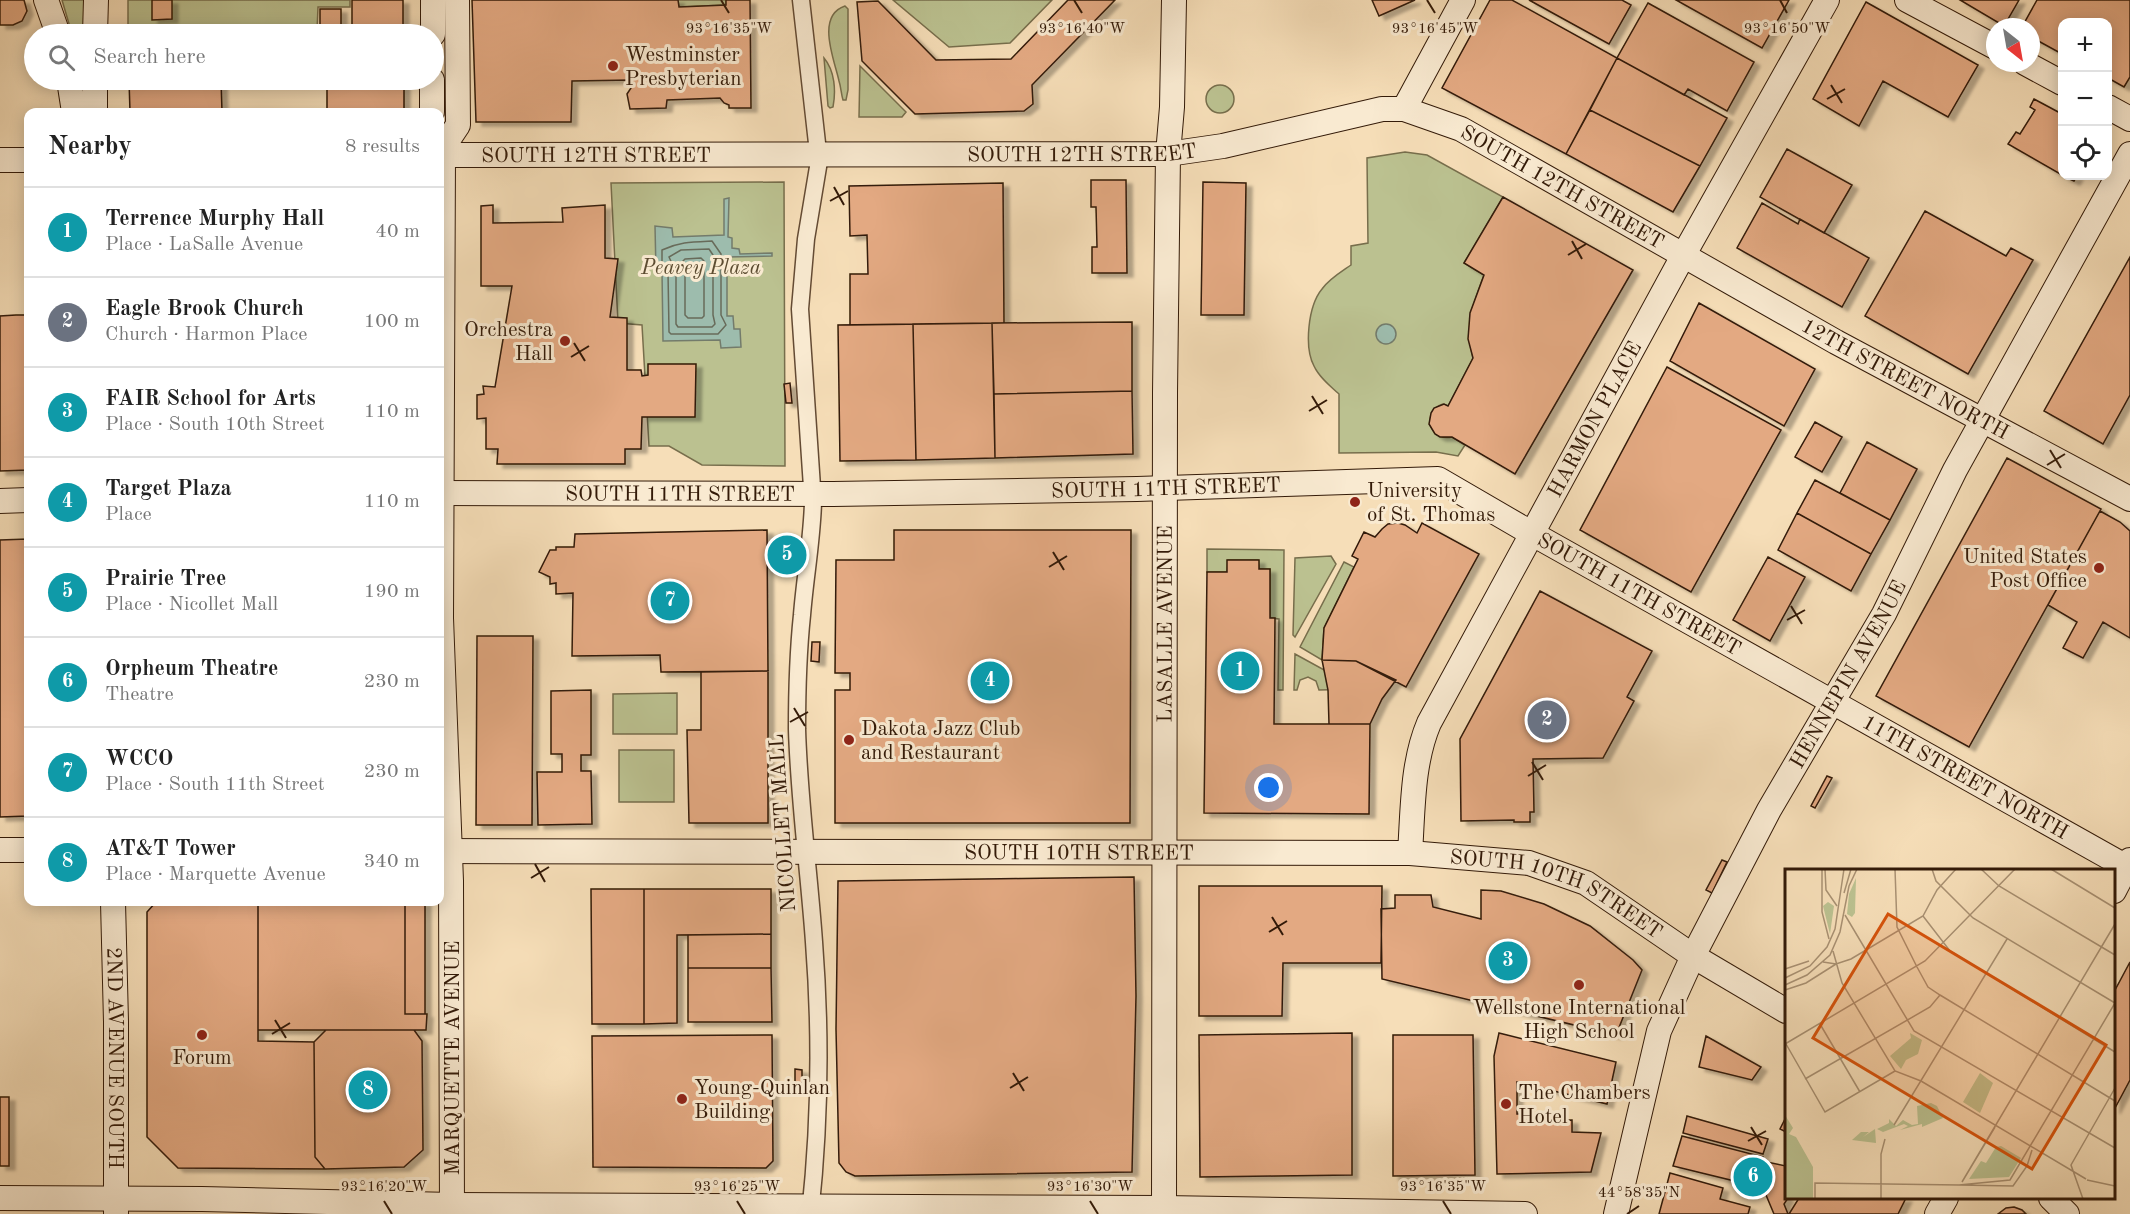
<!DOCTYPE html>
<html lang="en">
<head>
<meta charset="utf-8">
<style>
	body { margin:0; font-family:"Old Standard TT",serif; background:#f6f6f6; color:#222 }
	.controls { position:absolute; right:18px; top:18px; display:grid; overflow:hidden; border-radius:12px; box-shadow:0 3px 15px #0003 }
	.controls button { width:54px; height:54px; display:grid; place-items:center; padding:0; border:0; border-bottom:2px solid #e0e0e0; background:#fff; color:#222; font:30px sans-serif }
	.compass { position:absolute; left:1986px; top:18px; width:54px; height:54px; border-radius:50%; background:#fff; box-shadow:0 3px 15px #0003; rotate:149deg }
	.you { position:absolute; left:1269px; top:788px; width:21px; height:21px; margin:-15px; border:4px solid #fff; border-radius:50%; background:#1a73e8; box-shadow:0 0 0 9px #1a73e833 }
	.badge { display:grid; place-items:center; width:39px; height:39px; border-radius:50%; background:#8f2418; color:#fff; font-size:20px; font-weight:700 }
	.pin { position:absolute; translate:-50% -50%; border:3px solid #fff; box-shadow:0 2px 6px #0006 }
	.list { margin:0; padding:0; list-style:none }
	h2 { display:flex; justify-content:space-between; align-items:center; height:78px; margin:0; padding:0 24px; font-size:26px }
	h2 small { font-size:20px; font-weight:400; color:#767676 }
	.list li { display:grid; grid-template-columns:39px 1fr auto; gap:18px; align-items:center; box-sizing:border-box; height:90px; padding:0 24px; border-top:2px solid #e0e0e0 }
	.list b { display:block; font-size:22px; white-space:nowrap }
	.list p { margin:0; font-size:20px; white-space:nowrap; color:#767676 }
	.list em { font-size:20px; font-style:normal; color:#767676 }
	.icon { flex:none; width:33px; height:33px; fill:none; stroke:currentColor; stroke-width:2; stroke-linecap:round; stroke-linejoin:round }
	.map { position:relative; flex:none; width:2130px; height:1214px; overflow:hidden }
	.search { position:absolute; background:#fff; box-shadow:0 3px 15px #0003; left:24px; top:24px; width:420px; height:66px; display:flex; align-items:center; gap:15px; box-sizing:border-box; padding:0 21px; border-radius:33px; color:#767676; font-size:22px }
	.panel { position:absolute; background:#fff; box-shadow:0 3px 15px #0003; left:24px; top:108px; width:420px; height:798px; border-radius:12px }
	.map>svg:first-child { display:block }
</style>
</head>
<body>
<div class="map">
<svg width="2130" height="1214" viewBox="0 0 2130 1214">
	<defs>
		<filter id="shadow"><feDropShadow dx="6" dy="4" stdDeviation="1.5" flood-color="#0004"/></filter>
	</defs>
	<rect width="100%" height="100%" fill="#f6deb8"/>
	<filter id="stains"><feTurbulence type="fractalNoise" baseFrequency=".00333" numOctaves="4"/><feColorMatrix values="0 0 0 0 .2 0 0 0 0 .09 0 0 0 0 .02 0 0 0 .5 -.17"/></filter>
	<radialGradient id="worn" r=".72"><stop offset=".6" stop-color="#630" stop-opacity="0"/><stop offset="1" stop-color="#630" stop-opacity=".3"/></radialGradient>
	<path fill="#bbc190" stroke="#776e4c" stroke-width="1.5" d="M62,0H85V34H72Z
		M128,0H350V7H318L317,31L128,32Z
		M678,0H726V5L679,7Z
		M893,0H1052L1010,43L949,47Z
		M845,6L848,9V90L846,100H843C841,93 841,87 839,81C835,61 815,16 845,6Z
		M824,58C835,71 836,91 833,107L830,108L828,106Z
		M860,66L906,112L902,117H859Z
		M1206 99a14 14 0 1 1 28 0a14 14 0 1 1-28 0Z
		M1405,152L1427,155L1503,197L1464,263L1484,275C1472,307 1465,324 1473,358L1448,406L1443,404C1421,411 1429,442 1452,437L1465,445L1458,456L1436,452L1339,453V394C1330,386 1319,377 1314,366C1304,347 1308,306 1322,289C1329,279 1341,272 1351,265V246L1368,243L1367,158Z
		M784,182L785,466L702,465L669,446H649L642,325L618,323L611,183Z
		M1207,549L1284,550L1283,690H1278L1279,619L1270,618V569H1259L1258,560H1228L1227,572H1207Z
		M1331,556L1336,564L1295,637L1293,635L1295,558Z
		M1344,562L1354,567L1324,628L1322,660L1300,647Z
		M1295,654L1359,689L1319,690L1316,681L1308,677L1300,680L1297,690H1294Z
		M677,693V734H613V694Z
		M619,750H674V802H619Z"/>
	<path fill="#9dbcad" stroke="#737b6b" stroke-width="1.5" d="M729,198L728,237L732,238V248L739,249L740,254L772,253V256L727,257V316H733L734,329H740L741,347L721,348L720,340L663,341L662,271H656L655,226L672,228L673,237L724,235V199Z
		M1376 334a10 10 0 1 1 20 0a10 10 0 1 1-20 0Z"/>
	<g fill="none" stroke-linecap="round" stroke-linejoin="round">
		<path stroke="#686b5a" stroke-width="1.5" d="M712,241L721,254V315L726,325L718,334H671L669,332L668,272L662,264V250C680,242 691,242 712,241Z
			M709,249L713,255V315L715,324L712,327H678L676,324V272L669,257L681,250Z
			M701,258L704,261V316L702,318H688L685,315V271L683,261L685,259Z"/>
	</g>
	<path fill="#e3a982" stroke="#331a08" stroke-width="1.5" filter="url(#shadow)" d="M0,0H24L27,11L22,21L13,25H0Z
		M152,0H172V19L152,20Z
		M352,0H403V34H352Z
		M472,0H678L679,7L726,5V0H750L751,108H729V105L724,103L720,98L667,100L666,108L630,109L627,94L631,88V80L572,81L571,122H476Z
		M1068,0H1115L1032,85L1033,104L1024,111L915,114L862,61L857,2L878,1L936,60L1011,59Z
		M1372,0H1415L1379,16Z
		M1490,0H1512L1617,58L1566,154L1442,88Z
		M1529,0H1622L1631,5L1609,44Z
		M1676,0H1789L1762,48Z
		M1960,0H2019L2004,26Z
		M2037,0H2130V77L2124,87L2108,78V22H2062V54L2031,37V27H2022Z
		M1866,2L1978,65L1948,117L1883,81L1859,126L1813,99Z
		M1648,3L1754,62L1727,111L1688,89L1684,95L1617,58Z
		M320,9H341V30H320Z
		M1617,58L1727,118L1700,166L1590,110Z
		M129,80H168V85H190V80H221L222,112H130Z
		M327,80H404V112H327Z
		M2034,99L2062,114V175L2008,144L2016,132L2020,134L2035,110L2030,107Z
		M1590,110L1700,166L1673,212L1566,154Z
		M1787,149L1852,185L1824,233L1760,197Z
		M2063,176H2077L2074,181Z
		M1091,180H1126L1127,273H1092V247H1097L1096,207H1091Z
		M1203,182L1246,183L1244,315H1201Z
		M1003,183L1004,323L850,325V274H868L867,235L850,236L849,186Z
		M1503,197L1633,270L1515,474L1452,437H1440L1435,434L1429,424L1431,413L1434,408L1444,404L1448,406L1473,358L1468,339L1470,313L1484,275L1464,263Z
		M1762,203L1798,224L1800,219L1869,258L1842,307L1737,248Z
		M493,205V223L563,222L562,208L605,205V258L618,259L610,317L627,318V370H641L642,376L648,375V364H696L695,417H642L641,449H625V464H497L498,449H486V418L477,419V395L484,394L483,386L495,387L512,286H481V206Z
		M1925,211L2006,256L2011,248L2033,260L1968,374L1865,316Z
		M2130,257V395L2103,444L2044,411Z
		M1699,303L1815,369L1784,426L1670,361Z
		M16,315H28V470L0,471V316Z
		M1132,322V391L994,394L992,323Z
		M992,323L995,458L916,460L913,324Z
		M913,324L916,460L840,461L838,325Z
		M1667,367L1781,430L1691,592L1580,530Z
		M790,383L792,403H786L784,384Z
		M1132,391L1133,454L995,458L994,394Z
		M1815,422L1842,437L1822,472L1795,457Z
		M1867,442L1917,469L1890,520L1840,493Z
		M2007,458L2101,509L1969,747L1876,696Z
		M1815,480L1890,520L1871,554L1797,513Z
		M2100,511L2120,522L2130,531V638L2103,622L2083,658L2063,648L2077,622L2048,605Z
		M1797,513L1871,554L1851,591L1778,550Z
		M1398,523L1405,525L1417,533L1422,523L1479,554L1406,687L1356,661L1322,660L1324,628L1358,559L1352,556L1364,532L1375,537L1382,529L1388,524Z
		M767,530L768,671L661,672L660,655L572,656L573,593L556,594V583L550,584V577L539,572L550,550H556V547H574L575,534Z
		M894,530H1131L1130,823H835V690H850V673H835L836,560H894Z
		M28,539V816L0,817V540Z
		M1768,557L1805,577L1770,641L1733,620Z
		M1227,560H1259V569H1270V618H1275L1274,724H1370L1369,814L1204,813L1207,572H1227Z
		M1540,591L1652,651L1627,697L1634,701L1603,758L1533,759L1534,812H1530V822H1514V820L1461,821L1460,739Z
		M477,636H533L532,825H476Z
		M812,642H820L819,662L811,661Z
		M1322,660L1356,661L1396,680L1382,699L1370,724H1329L1328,690Z
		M768,671V823H689L687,730H701V672Z
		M591,690V755H581V771H591L592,824L538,825L537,772H562V754H551V691Z
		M1827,776L1832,778L1815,808L1811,806Z
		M1722,860L1727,862L1712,893L1706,890Z
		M1134,877L1136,996L1132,1172L855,1176L846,1172L839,1163L836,1029L838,881Z
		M1199,886H1382L1381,963H1283L1282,1016H1199Z
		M591,889H644V1024H592Z
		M644,889H771V934L677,935V1023L644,1024Z
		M1481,890L1501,891L1544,904L1590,926L1633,960L1642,970L1616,1035L1382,979L1381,909L1395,908V895H1431L1433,907L1481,919Z
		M156,902H258V1041L314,1042L315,1157L325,1169L178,1168L147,1137V912Z
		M258,902H405V1014H427L426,1030H258Z
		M405,902H425V1014H405Z
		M771,934V968H688V935Z
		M2130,962V1080L2114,1110V992Z
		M688,968H771L772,1022H688Z
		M326,1030H414L422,1041L423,1150L404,1167L325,1169L315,1157L314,1042Z
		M1352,1033V1175L1200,1177L1199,1035Z
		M1499,1033L1616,1062L1607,1104L1517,1082V1114H1522L1524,1121L1572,1120V1132L1601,1133L1591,1172L1497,1174L1494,1056Z
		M772,1035L773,1161L766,1168L593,1167L592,1036Z
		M1393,1035H1473L1475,1175L1393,1176Z
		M1706,1036L1761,1067L1752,1080L1699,1067Z
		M795,1069L802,1070V1089H795Z
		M0,1097H9V1166H0Z
		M1687,1116L1768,1139L1763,1154L1683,1133Z
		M1786,1117V1132L1780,1129Z
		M1682,1136L1763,1157L1762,1161L1786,1166V1198H1788L1784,1204L1788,1214H1774L1763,1188L1673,1166Z
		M1670,1173L1723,1188L1720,1199L1750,1207L1748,1214H1659Z
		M1799,1198H1906L1898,1214H1789Z
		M2014,1207L2022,1210L2026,1214H1998L2006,1208Z"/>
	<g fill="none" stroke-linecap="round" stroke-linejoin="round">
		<defs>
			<path id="street" d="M801,0L819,161L806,239L800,309L813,502C812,540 805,577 802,615C798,653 797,691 797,729C799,800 809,871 814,942C821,1033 820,1123 810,1214"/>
			<g id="secondary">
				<path d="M46,0L58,34"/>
				<path d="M1907,0L1995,47"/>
				<path d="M95,34L96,0"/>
				<path d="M433,34V0"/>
				<path d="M2025,63L2062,83"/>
				<path d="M69,80L74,112"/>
				<path d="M2108,107L2130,119"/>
				<path d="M1404,109L1463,0"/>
				<path d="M95,112V80"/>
				<path d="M432,112V80"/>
				<path id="s1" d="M440,155L1168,154L1223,146L1382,109H1404L1461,129L1836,342L2130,499"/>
				<path d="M0,160H28"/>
				<path id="s2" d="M440,493L833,494L1137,489L1438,479L1531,533L2130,869"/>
				<path d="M0,501L28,500"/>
				<path d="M0,850H28"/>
				<path id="s3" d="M440,851L1410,853L1529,863L1586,883L1693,956L1786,1011"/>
				<path id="s4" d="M1410,853C1413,809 1412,763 1429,723L1683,256L1827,0"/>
				<path d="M2114,891L2130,860"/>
				<path id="s5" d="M113,902L116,1022V1214"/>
				<path d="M0,1198L202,1199L452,1205L1164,1208L1525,1214"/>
				<path d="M2051,1198L2067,1214"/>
				<path d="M452,1214L451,881L441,618L443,155L444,146L458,125L457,0"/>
				<path id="s6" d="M1164,1214L1165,393L1168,154L1172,107L1174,0"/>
				<path id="s7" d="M1616,1214L1659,1031L1693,956L1769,810L1884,614L1955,470L2130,154"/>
				<path d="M1937,1214L1946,1198"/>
			</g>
		</defs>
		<use href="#street" stroke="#644b34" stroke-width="19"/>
		<use href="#secondary" stroke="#331a08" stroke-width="26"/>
		<use href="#street" stroke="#f9ead1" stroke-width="16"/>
		<use href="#secondary" stroke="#f9ead1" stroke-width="24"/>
	</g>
	<path fill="none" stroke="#331a08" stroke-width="2" d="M721,0L729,13M1074,0L1082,13M1427,0L1435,13M1780,0L1787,13M1831,85L1842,103M1827,99L1845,89M834,187L844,205M830,201L848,191M1572,241L1582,259M1568,255L1586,244M574,343L585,361M571,357L589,346M1312,396L1323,414M1309,411L1327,400M2050,450L2061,468M2047,465L2065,454M1053,552L1064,570M1049,567L1067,556M1791,606L1802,624M1787,620L1805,610M794,708L805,726M790,722L808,712M1532,762L1543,780M1528,776L1546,765M535,864L545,882M531,878L549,867M1272,917L1283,935M1269,932L1287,921M275,1020L286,1038M272,1034L290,1023M1013,1073L1024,1091M1010,1088L1028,1077M1751,1127L1762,1145M1748,1141L1766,1131M384,1201L392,1214M737,1201L745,1214M1090,1201L1098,1214M1443,1201L1451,1214M1627,1214L1639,1206"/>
	<g fill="#8f2418" stroke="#f9ead1" stroke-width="2">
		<circle cx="613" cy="66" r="6"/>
		<circle cx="565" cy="341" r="6"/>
		<circle cx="1355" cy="502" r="6"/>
		<circle cx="2099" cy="568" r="6"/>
		<circle cx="849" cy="740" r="6"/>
		<circle cx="1579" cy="985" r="6"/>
		<circle cx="202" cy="1035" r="6"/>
		<circle cx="682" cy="1099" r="6"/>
		<circle cx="1506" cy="1104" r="6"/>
	</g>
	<g text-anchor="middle" stroke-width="6" stroke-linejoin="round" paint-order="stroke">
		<g font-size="21" fill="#331a08" stroke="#f9ead1" text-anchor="start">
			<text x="625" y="61">Westminster<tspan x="625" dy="24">Presbyterian</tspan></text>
			<text x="553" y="336" text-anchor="end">Orchestra<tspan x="553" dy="24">Hall</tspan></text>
			<text x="1367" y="497">University<tspan x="1367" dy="24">of St. Thomas</tspan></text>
			<text x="2087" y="563" text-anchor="end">United States<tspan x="2087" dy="24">Post Office</tspan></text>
			<text x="861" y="735">Dakota Jazz Club<tspan x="861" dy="24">and Restaurant</tspan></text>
			<text x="1579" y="1014" text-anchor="middle">Wellstone International<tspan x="1579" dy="24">High School</tspan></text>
			<text x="202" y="1064" text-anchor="middle">Forum</text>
			<text x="694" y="1094">Young-Quinlan<tspan x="694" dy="24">Building</tspan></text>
			<text x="1518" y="1099">The Chambers<tspan x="1518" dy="24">Hotel</tspan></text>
		</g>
		<g font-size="21" fill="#331a08" stroke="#f9ead1">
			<text dy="7" stroke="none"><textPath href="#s1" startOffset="642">SOUTH 12TH STREET</textPath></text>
			<text dy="7" stroke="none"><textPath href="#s1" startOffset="156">SOUTH 12TH STREET</textPath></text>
			<text dy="7" stroke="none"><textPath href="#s1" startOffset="1146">SOUTH 12TH STREET</textPath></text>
			<text dy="7" stroke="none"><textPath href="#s1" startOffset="1539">12TH STREET NORTH</textPath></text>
			<text dy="7" stroke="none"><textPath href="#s4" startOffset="478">HARMON PLACE</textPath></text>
			<text dy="7" stroke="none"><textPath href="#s2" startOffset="726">SOUTH 11TH STREET</textPath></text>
			<text dy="7" stroke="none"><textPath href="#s2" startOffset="240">SOUTH 11TH STREET</textPath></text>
			<text dy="7" stroke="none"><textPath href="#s2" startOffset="1230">SOUTH 11TH STREET</textPath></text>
			<text dy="7" stroke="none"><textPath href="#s6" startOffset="590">LASALLE AVENUE</textPath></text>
			<text dy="7" stroke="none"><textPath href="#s7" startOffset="592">HENNEPIN AVENUE</textPath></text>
			<text dy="7" stroke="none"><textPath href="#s2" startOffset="1604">11TH STREET NORTH</textPath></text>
			<text transform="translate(782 823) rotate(-94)" y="7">NICOLLET MALL</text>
			<text dy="7" stroke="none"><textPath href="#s3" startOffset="639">SOUTH 10TH STREET</textPath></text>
			<text dy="7" stroke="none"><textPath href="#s3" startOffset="1125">SOUTH 10TH STREET</textPath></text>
			<text dy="7" stroke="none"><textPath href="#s5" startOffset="156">2ND AVENUE SOUTH</textPath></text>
			<text transform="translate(452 1058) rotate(-90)" y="7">MARQUETTE AVENUE</text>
		</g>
		<g font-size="21" font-style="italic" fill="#5c4c31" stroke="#f9ead1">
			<text x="701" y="274">Peavey Plaza</text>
		</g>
	</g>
	<g transform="translate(1785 869)">
		<rect width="330" height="330" fill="#f6deb8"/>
		<path d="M71,9L70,44L67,48L62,45L64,25ZM43,33L49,37L45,65L38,37ZM125,164L137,171L133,185L121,191L116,200L105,187L126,169ZM195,204L208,214L195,244L178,233ZM146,234L152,237L158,249L137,258V255L115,261L123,257L119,255L98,263L92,260L104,254V250L111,257L118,251L127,256L133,255L132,237ZM0,246L8,259L4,265L11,268L28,298V330H0ZM90,260L91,274L67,271L76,263H84L78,268ZM216,277L236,289L224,308L184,310L196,292L201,294L211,278Z" fill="#bbc190"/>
		<path fill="none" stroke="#a89072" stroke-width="1.5" d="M37,0V43L44,70M40,0L41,21L52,37M110,0L112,58L132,98M147,0L151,12L188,49L330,134M196,0L214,17L330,86M266,0L330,39M59,24L66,0M60,46L129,162L330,279M138,47L165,82L330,183M48,82L57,114L110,202L136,212L301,310M38,93L51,95L66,90L138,47L152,21L171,0M132,98L143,118L155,126L330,232M0,100L24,92M0,109L25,97L42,78L50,60L59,0M0,116L22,106L45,86L55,63L64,17L72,0M0,121L21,114L51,95M35,155L75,223M0,175L140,92L230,0M1,175L40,243L110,202M20,210L145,138L155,126M109,256L222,70M302,311L330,317M177,313L330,55M177,313L210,258M174,316L228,317L242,297L247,281M30,330V314L174,316L225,311L330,134M96,330V285L100,270M298,330L286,296L330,219"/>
		<path fill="#d6530c" fill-opacity="0.15" stroke="#d6530c" stroke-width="3" d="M103,45L321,176L247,300L28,169Z"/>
		<rect width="330" height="330" fill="none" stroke="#331a08" stroke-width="3"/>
	</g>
	<g font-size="15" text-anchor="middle" fill="#331a08" stroke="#f9ead1" stroke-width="6" stroke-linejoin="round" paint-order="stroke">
		<text x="729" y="33">93°16'35"W</text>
		<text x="1082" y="33">93°16'40"W</text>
		<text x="1787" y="33">93°16'50"W</text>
		<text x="1435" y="33">93°16'45"W</text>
		<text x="384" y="1191">93°16'20"W</text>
		<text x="737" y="1191">93°16'25"W</text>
		<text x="1090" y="1191">93°16'30"W</text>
		<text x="1443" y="1191">93°16'35"W</text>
		<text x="1639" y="1197">44°58'35"N</text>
	</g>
	<rect width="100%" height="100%" filter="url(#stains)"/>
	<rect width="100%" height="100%" fill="url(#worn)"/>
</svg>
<div class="controls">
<button>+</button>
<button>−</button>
<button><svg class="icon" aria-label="locate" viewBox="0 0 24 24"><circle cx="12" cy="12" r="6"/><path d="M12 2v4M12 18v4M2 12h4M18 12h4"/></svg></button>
</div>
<svg class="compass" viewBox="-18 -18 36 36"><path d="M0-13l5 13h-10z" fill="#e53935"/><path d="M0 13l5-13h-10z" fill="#767676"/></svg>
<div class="you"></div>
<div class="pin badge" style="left:1240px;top:671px;background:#0f9aa8">1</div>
<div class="pin badge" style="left:1547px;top:720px;background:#6b7280">2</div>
<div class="pin badge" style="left:1508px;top:961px;background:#0f9aa8">3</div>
<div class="pin badge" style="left:990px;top:681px;background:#0f9aa8">4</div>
<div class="pin badge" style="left:787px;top:555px;background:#0f9aa8">5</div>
<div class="pin badge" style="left:1753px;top:1177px;background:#0f9aa8">6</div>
<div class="pin badge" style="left:670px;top:601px;background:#0f9aa8">7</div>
<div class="pin badge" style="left:368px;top:1090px;background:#0f9aa8">8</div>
<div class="search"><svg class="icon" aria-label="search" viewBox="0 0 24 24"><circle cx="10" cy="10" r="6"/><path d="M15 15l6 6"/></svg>Search here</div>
<section class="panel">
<h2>Nearby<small>8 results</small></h2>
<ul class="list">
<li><span class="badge" style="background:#0f9aa8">1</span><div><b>Terrence Murphy Hall</b><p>Place · LaSalle Avenue</p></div><em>40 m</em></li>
<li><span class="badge" style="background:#6b7280">2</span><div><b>Eagle Brook Church</b><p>Church · Harmon Place</p></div><em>100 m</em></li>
<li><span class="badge" style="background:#0f9aa8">3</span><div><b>FAIR School for Arts</b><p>Place · South 10th Street</p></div><em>110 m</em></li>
<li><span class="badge" style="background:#0f9aa8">4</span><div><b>Target Plaza</b><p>Place</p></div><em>110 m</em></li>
<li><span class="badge" style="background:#0f9aa8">5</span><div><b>Prairie Tree</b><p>Place · Nicollet Mall</p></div><em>190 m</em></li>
<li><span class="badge" style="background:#0f9aa8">6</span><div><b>Orpheum Theatre</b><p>Theatre</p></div><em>230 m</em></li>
<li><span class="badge" style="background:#0f9aa8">7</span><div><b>WCCO</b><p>Place · South 11th Street</p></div><em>230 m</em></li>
<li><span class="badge" style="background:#0f9aa8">8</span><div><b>AT&amp;T Tower</b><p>Place · Marquette Avenue</p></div><em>340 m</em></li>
</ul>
</section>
</div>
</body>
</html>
